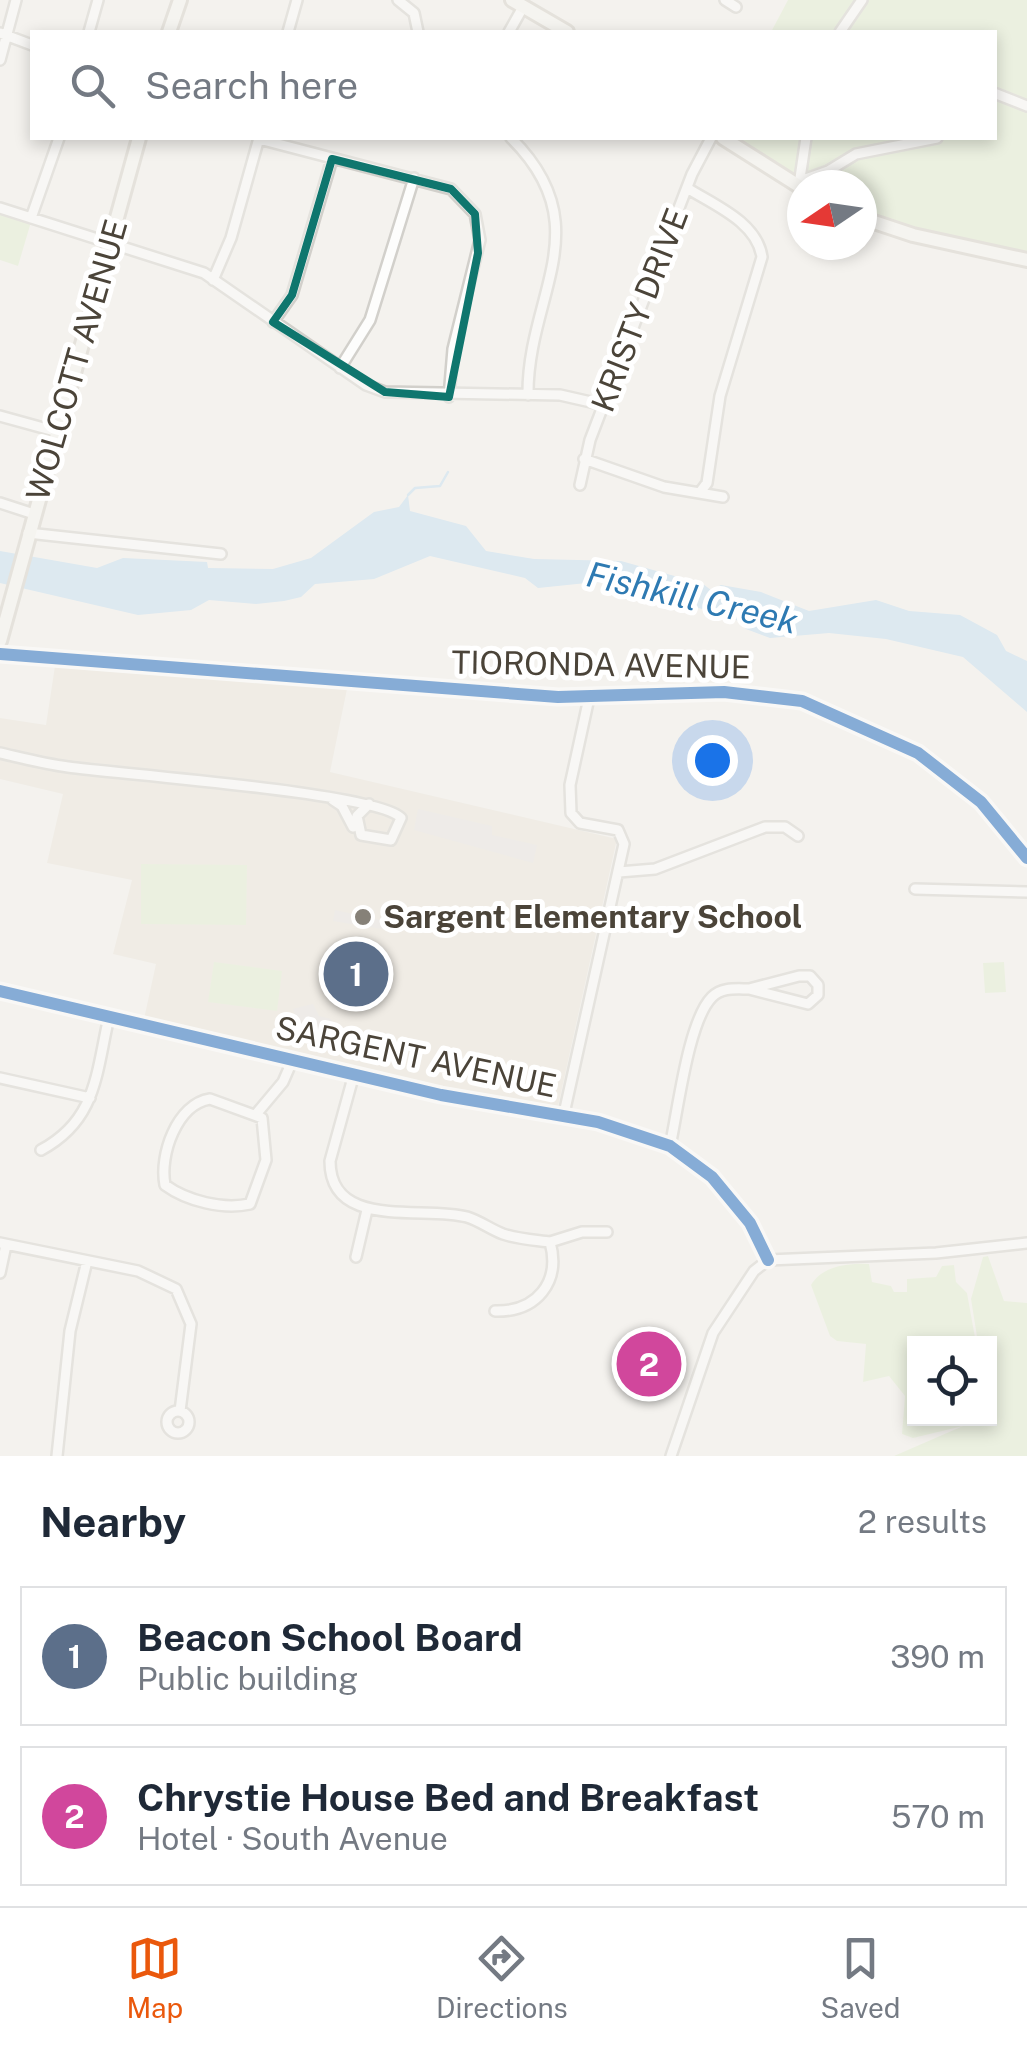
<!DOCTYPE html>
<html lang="en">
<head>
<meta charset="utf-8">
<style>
	body { margin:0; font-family:"Public Sans",sans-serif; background:#f2f2f3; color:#1f2937 }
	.controls { position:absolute; right:30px; bottom:30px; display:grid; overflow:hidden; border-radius:0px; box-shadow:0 5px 15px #0003 }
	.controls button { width:90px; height:90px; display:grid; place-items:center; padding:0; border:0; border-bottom:2px solid #e0e1e3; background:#fff; color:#1f2937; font:50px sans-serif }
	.compass { position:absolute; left:787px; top:170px; width:90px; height:90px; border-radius:50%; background:#fff; box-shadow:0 5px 15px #0003; rotate:257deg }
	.you { position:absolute; left:712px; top:760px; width:35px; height:35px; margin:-25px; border:8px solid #fff; border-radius:50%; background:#1a73e8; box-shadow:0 0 0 15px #1a73e833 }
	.badge { display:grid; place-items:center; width:65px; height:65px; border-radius:50%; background:#ea580c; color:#fff; font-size:32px; font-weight:700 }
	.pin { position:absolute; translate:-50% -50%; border:5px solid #fff; box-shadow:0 2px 10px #0006 }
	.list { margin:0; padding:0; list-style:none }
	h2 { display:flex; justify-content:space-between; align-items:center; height:130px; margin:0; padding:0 40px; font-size:42px }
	h2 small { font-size:32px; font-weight:400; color:#747a83 }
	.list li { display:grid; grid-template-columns:65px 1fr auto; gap:30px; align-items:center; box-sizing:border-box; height:140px; margin:0 20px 20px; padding:0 20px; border:2px solid #e0e1e3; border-radius:0px }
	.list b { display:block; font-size:38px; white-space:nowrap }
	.list p { margin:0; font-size:32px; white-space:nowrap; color:#747a83 }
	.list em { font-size:32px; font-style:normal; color:#747a83 }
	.icon { flex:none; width:55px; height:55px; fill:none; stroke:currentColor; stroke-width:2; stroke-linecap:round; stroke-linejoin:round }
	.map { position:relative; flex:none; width:1027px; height:1456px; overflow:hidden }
	.search { position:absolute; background:#fff; box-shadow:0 5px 15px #0003; left:30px; right:30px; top:30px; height:110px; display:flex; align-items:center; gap:25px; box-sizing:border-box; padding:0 35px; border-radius:0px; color:#747a83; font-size:38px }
	.sheet { height:450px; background:#fff }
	nav { display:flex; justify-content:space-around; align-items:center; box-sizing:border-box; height:140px; border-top:2px solid #e0e1e3; background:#fff; font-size:28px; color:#747a83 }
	nav a { display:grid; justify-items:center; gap:5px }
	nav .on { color:#ea580c }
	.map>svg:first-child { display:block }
</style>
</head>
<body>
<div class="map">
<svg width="1027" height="1456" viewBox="0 0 1027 1456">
	<rect width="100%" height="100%" fill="#f4f2ee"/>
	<path fill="#eae5da" d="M55,666L347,689L330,772L617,839L557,1111L443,1090L144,1019L156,964L113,954L132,880L47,863L63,794L0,779V718L46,725Z"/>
	<path fill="#e1eecf" d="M788,0H1027V254L862,216V185H804L730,138H994V32H771Z
		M0,213L31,222L18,266L0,260Z
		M141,864L247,865L246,925L141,924Z
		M214,962L282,971L277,1011L208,1002Z
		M1004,962L1006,992L985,993L983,963Z
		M988,1256L1004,1301L1027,1303V1456H894L963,1426L913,1438L902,1434L905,1396L889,1376L863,1382L866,1344L837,1341L830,1336L811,1285C822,1266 848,1263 869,1264L872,1282L891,1286L894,1292H907V1279L936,1277L942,1266L954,1265L956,1282L967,1293L976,1343L914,1344V1418L973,1419L967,1424L990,1418V1344L978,1343L971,1299L983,1257Z"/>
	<path fill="#e6e3df" d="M418,809L492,826V835L537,845L533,863L414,830Z
		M335,910L389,922L388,930L333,921Z
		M313,1004L319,1016L331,1019L338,1043L309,1034L297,1019L293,1009Z"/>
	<path fill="#c0ddf1" d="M408,495L410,511L466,526L486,551L534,559L621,561L703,584L711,590L721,585L761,592L809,611L876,600L909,611L960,615L997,635L1006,651L1027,661V712L963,657L886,639L829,633L770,638L746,629L739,621L634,587L596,582L538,588L525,578L430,556L374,579L315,584L301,597L284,601L256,604L209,600L191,610L138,615L0,583V551L97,568L123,558L207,562L208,568L273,569L311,558L374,512L399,507Z"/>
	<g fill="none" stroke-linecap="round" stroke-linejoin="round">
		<path stroke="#c0ddf1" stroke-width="2.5" d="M408,495L415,488L440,486L448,472"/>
		<defs>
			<path id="minor" d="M398,0L414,13L418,32
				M725,0L736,7
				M89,32L98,0
				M288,32L297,0
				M509,32L523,7
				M840,32L862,0
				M0,33L32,45
				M0,60L16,0
				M994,93L1027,106
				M511,138C601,227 527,295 528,395
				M259,139L451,189L475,214L480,240L453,349L449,397
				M800,178L806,138
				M794,183L828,171L856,154L937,138
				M687,188C714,205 757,222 762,257L720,396L707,483L701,491
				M0,208L204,273L366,385L385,392L560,395L604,405
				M31,218L59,138
				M213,280L231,238L259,138
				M273,322L292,295L332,159
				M340,368L370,320L414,178
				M0,416L58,432
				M584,459L664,487L723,497
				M580,485L590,440L692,174L711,138
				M0,503L34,514
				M28,533L221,554
				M0,654L558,697L724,692L802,701L918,753L981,802L1027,858
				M0,753C22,758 45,764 68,767C118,774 380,793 401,818L391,840L361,835L357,816L369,804
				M333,800L342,806L353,827
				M619,872L655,869L765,827H785L798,836
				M915,889L1027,892
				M799,976H810L818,985V995L808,1004L749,989Z
				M0,991L441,1095L598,1122L670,1146L712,1177L750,1223L768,1260
				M354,1074L330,1161C330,1231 424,1205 467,1217C480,1221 490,1229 503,1234C517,1239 535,1240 550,1242C561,1282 537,1312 495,1311
				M0,1078L90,1098
				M210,1099L262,1118L266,1160L250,1204C223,1210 187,1201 165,1185C159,1155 177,1104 210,1099Z
				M257,1113L283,1082L293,1059
				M563,1118L624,844L618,830L580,823L571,813L570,785L589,698
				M670,1146C678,1111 688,1021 712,997C722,987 736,989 749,989
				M41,1150C97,1120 96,1073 109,1017
				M550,1242L582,1232H607
				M0,1243L138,1271L176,1289L191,1324L180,1411
				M356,1257L367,1210
				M0,1273L6,1245
				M167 1422a11 11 0 1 1 22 0a11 11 0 1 1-22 0Z
				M57,1456L70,1331L87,1261
				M671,1456L713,1333L754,1271L768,1260L936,1253L1027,1243"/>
			<path id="secondary" d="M512,0L567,32
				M169,32L180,0
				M723,138L802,188
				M862,218L913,235L1027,260
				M0,641L139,138"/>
		</defs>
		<use href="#minor" stroke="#d2d0cb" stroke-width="14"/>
		<use href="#secondary" stroke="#d3cfc5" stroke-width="18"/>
		<use href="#minor" stroke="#fdfdfc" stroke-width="9"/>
		<use href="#secondary" stroke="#f7f6f1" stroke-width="12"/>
		<defs>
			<path id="cycleway" d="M0,654L558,697L724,692L802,701L918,753L981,802L1027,858
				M0,991L441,1095L598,1122L670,1146L712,1177L750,1223L768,1260"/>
		</defs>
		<use href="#cycleway" stroke="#fff" stroke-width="19"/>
		<use href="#cycleway" stroke="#0057b8" stroke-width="12"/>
	</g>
	<path d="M0 0H1027V1456H0ZM332,159L451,189L475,214L478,253L449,397L385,392L273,322L292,295Z" fill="#f4f2ee" fill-opacity=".55" fill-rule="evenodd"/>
	<path fill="none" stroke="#0f766e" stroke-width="8" stroke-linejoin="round" d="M332,159L451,189L475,214L478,253L449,397L385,392L273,322L292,295Z"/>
	<circle fill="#868178" stroke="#fff" stroke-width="4" cx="363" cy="917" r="10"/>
	<g text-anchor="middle" stroke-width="10" stroke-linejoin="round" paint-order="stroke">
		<g font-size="32" fill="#4b4439" stroke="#fff">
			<text transform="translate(640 310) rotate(-69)" y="11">KRISTY DRIVE</text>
			<text transform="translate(77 360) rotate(-74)" y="11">WOLCOTT AVENUE</text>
			<text transform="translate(601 665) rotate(1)" y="11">TIORONDA AVENUE</text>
			<text transform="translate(416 1057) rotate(12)" y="11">SARGENT AVENUE</text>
		</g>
		<g font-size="32" font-weight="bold" fill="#4b4439" stroke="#fff" text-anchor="start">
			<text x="383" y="928">Sargent Elementary School</text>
		</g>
		<g font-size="35" font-style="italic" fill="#2e7ab2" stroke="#fff">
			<text transform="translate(692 598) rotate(13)" y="12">Fishkill Creek</text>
		</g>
	</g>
</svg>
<div class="controls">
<button><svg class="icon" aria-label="locate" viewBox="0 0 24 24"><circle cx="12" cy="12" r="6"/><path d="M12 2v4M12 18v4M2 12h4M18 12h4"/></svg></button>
</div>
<svg class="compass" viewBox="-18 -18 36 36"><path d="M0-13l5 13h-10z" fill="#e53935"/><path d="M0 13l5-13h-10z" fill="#747a83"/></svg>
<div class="you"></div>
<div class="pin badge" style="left:356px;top:974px;background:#5c6f8a">1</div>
<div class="pin badge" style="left:649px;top:1364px;background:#d1479c">2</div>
<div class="search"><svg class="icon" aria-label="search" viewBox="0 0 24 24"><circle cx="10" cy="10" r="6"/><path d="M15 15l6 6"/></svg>Search here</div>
</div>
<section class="sheet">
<h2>Nearby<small>2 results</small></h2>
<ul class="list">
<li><span class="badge" style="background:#5c6f8a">1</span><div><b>Beacon School Board</b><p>Public building</p></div><em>390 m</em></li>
<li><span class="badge" style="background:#d1479c">2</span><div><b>Chrystie House Bed and Breakfast</b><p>Hotel · South Avenue</p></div><em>570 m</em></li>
</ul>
</section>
<nav>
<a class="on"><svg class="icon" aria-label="map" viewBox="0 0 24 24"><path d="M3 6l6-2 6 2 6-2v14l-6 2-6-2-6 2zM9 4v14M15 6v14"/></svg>Map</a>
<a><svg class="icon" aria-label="directions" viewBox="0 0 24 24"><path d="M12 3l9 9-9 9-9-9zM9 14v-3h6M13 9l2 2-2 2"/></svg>Directions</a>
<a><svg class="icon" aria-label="saved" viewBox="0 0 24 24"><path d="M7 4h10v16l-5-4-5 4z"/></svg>Saved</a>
</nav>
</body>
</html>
